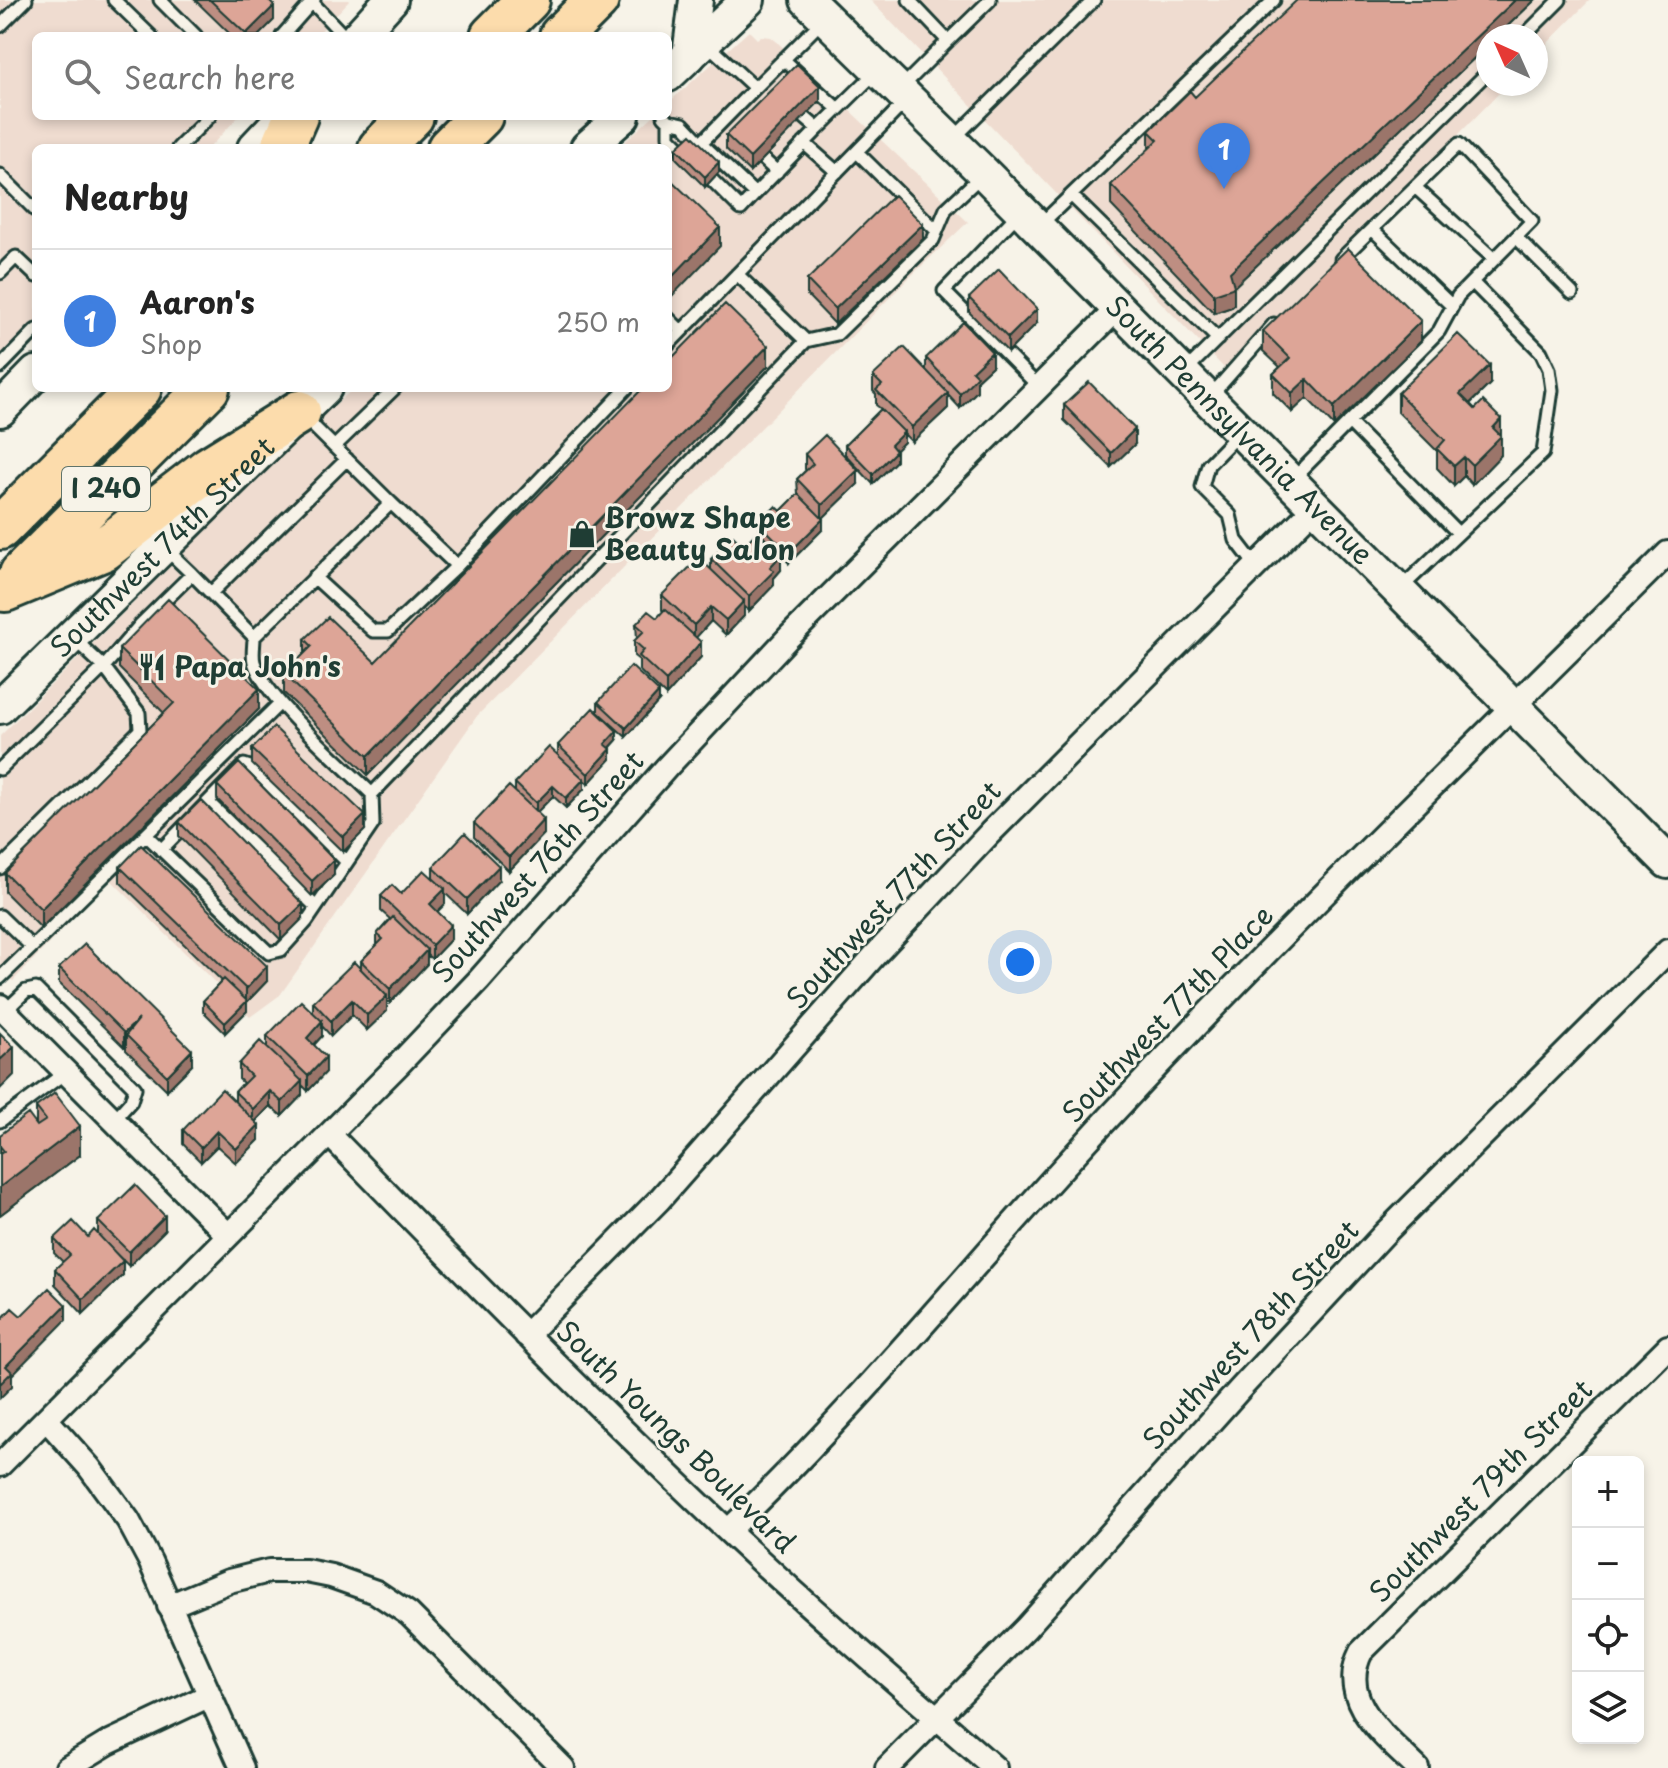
<!DOCTYPE html>
<html lang="en">
<head>
<meta charset="utf-8">
<style>
	body { margin:0; font-family:"Playpen Sans",sans-serif; background:#f2f2f2; color:#222 }
	.controls { position:absolute; right:24px; bottom:24px; display:grid; overflow:hidden; border-radius:12px; box-shadow:0 4px 12px #0003 }
	.controls button { width:72px; height:72px; display:grid; place-items:center; padding:0; border:0; border-bottom:2px solid #e0e0e0; background:#fff; color:#222; font:40px sans-serif }
	.compass { position:absolute; left:1476px; top:24px; width:72px; height:72px; border-radius:50%; background:#fff; box-shadow:0 4px 12px #0003; rotate:315deg }
	.you { position:absolute; left:1020px; top:962px; width:28px; height:28px; margin:-20px; border:6px solid #fff; border-radius:50%; background:#1a73e8; box-shadow:0 0 0 12px #1a73e833 }
	.badge { display:grid; place-items:center; width:52px; height:52px; border-radius:50%; background:#1a73e8; color:#fff; font-size:26px; font-weight:700 }
	.pin { position:absolute; translate:-50% -66px; filter:drop-shadow(0 2px 4px #0008) }
	.pin::after { content:''; position:absolute; top:42px; width:28px; height:24px; background:inherit; clip-path:polygon(0 0,100% 0,50% 100%) }
	.list { margin:0; padding:0; list-style:none }
	h2 { display:flex; justify-content:space-between; align-items:center; height:104px; margin:0; padding:0 32px; font-size:34px }
	h2 small { font-size:26px; font-weight:400; color:#767676 }
	.list li { display:grid; grid-template-columns:52px 1fr auto; gap:24px; align-items:center; box-sizing:border-box; height:144px; padding:0 32px; border-top:2px solid #e0e0e0 }
	.list b { display:block; font-size:30px; white-space:nowrap }
	.list p { margin:0; font-size:26px; white-space:nowrap; color:#767676 }
	.list em { font-size:26px; font-style:normal; color:#767676 }
	.icon { flex:none; width:44px; height:44px; fill:none; stroke:currentColor; stroke-width:2; stroke-linecap:round; stroke-linejoin:round }
	.map { position:relative; flex:none; width:1668px; height:1768px; overflow:hidden }
	.search { position:absolute; background:#fff; box-shadow:0 4px 12px #0003; left:32px; top:32px; width:640px; height:88px; display:flex; align-items:center; gap:20px; box-sizing:border-box; padding:0 28px; border-radius:12px; color:#767676; font-size:30px }
	.panel { position:absolute; background:#fff; box-shadow:0 4px 12px #0003; left:32px; top:144px; width:640px; height:248px; border-radius:12px }
	.map>svg:first-child { display:block }
</style>
</head>
<body>
<div class="map">
<svg width="1668" height="1768" viewBox="0 0 1668 1768">
	<rect width="100%" height="100%" fill="#f7f3e8"/>
	<filter id="ink" filterUnits="userSpaceOnUse"><feTurbulence type="fractalNoise" baseFrequency=".0125" numOctaves="2"/><feDisplacementMap in="SourceGraphic" scale="16" xChannelSelector="R" yChannelSelector="G"/><feConvolveMatrix kernelMatrix="1 2 1 2 8 2 1 2 1" color-interpolation-filters="sRGB"/></filter>
	<g filter="url(#ink)">
		<path fill="#efdcd0" d="M0,0H350L316,36H36V116H239L209,148H36V330L0,367Z
			M870,0H1590L1536,55V36H1488V84H1508L1227,371Z
			M749,31L757,39L761,36L771,37L776,41L968,222L912,275L477,716L280,995L250,1017L110,879L13,981L0,968V736L307,430L354,388H668V148H618L653,116H668V103Z"/>
		<g fill="none" stroke-linecap="round" stroke-linejoin="round">
			<defs>
				<path id="service" d="M114,0L151,36
					M160,0L196,36
					M310,0L344,36
					M0,26L26,0
					M282,36L314,0
					M1524,36L1560,0
					M948,41L990,0
					M705,42L755,88L822,21
					M783,59L838,109
					M901,88L948,41L909,0
					M664,116L669,121L683,124L701,143L755,88
					M804,117L818,129L875,73
					M669,121V137L683,151
					M952,140L1094,0
					M701,143L755,194L818,129
					M804,143L837,172
					M178,148L210,116
					M857,152L937,231
					M763,159L777,172
					M0,175L36,211
					M712,180L741,209L755,194
					M1415,187L1494,259
					M1071,195L1218,339
					M1021,211L944,291L1039,387
					M1041,224L1274,0
					M1372,229L1452,306
					M1516,237L1572,293
					M0,273L16,257L36,276
					M737,274L806,341L837,334L933,240L946,209L981,176
					M668,318L681,331
					M668,345L905,102
					M0,367L36,330
					M1183,373L1488,72
					M1209,398L1274,324
					M1349,422L1458,533
					M1240,432L1208,465L1202,487L1230,515L1236,540L1256,566
					M334,447L395,388
					M1291,481L1439,331L1458,296L1532,221L1459,144L1341,259
					M391,503L457,566L627,388
					M192,574L254,637L391,503L303,416
					M314,577L373,631H388L457,566
					M1400,589L1543,453L1552,390L1549,369L1541,352L1472,282
					M211,593L347,459
					M254,637C254,645 252,655 254,662C265,699 342,764 372,794L806,341
					M0,769L104,667L73,638
					M208,802L316,907
					M146,835L269,953L281,950L307,921L373,824L372,794
					M161,850L244,765L253,768L347,862
					M0,868L140,730L139,713L104,667L140,625L192,574L167,550
					M0,916L32,947L0,978
					M32,947L280,703
					M5,1011L26,991L36,989L135,1088L131,1101L114,1120
					M0,1121L66,1072"/>
				<path id="minor" d="M0,1006L228,1235
					M330,1135C460,1269 592,1403 728,1531C815,1613 905,1690 995,1768
					M526,1335L659,1200L875,955L990,833L1316,506
					M46,1419L89,1467L128,1520L150,1561L242,1768
					M0,1465L399,1064L479,980L667,767L788,638L1118,308
					M728,1531C866,1399 985,1249 1116,1110C1294,919 1483,737 1668,553
					M169,1606L229,1581L269,1571H306L331,1576L376,1592L409,1614L563,1768
					M67,1768L108,1743L208,1696
					M887,1768L1026,1628L1240,1389L1384,1234L1668,951
					M1417,1768C1386,1737 1336,1701 1361,1652L1668,1347"/>
				<g id="secondary">
					<path id="s1" d="M807,0L984,173L1668,862"/>
					<path d="M358,36L391,0"/>
					<path d="M689,56L696,0"/>
					<path d="M668,75L748,0"/>
					<path d="M254,148L284,116"/>
					<path d="M587,148L623,116"/>
					<path d="M0,410L36,373"/>
					<path id="s2" d="M0,707L325,388"/>
				</g>
				<path id="motorway" d="M492,36L528,0
					M561,36L597,0
					M282,148L296,116
					M380,148L412,116
					M449,148L481,116
					M0,528L140,388
					M21,574L208,388
					M5,590L104,549L209,468L299,412"/>
			</defs>
			<use href="#service" stroke="#1f3d34" stroke-width="17"/>
			<use href="#minor" stroke="#1f3d34" stroke-width="28"/>
			<use href="#secondary" stroke="#1f3d34" stroke-width="38"/>
			<use href="#motorway" stroke="#1f3d34" stroke-width="48"/>
			<use href="#service" stroke="#f7f3e8" stroke-width="11"/>
			<use href="#minor" stroke="#f7f3e8" stroke-width="22"/>
			<use href="#secondary" stroke="#f7f3e8" stroke-width="32"/>
			<use href="#motorway" stroke="#fcdcac" stroke-width="42"/>
		</g>
		<path fill="#be8e82" stroke="#1f3d34" stroke-width="2" d="M195,0H268L274,20L258,36H232Z
			M1535,0L1497,36H1488V45L1234,287V305L1232,307L1214,313L1111,205V185L1149,150V131L1195,97Z
			M820,101L750,172L726,149V135Z
			M676,148L719,172L705,187L676,158Z
			M923,239L835,324L807,295V280Z
			M969,298L1037,323L1008,352L969,312Z
			M1263,331L1421,341L1334,426L1307,398L1292,412L1273,393V374L1280,367L1263,351Z
			M926,358L992,366L977,380V391L960,408L948,395V408L912,442L904,434V442L895,450L896,461L873,484L845,454V445L881,409L876,405V394L873,391V376L926,370Z
			M768,366L368,775L284,693V674L305,652V639L375,662Z
			M1490,384L1470,404L1475,409L1501,419V455L1472,485L1464,476L1454,486L1437,468V451L1398,412V393Z
			M1064,405L1135,444L1111,467L1064,420Z
			M805,454L858,484L822,519L823,529L789,563L759,532V523L781,511L798,494L797,479L806,470L805,469Z
			M743,546L781,570L774,578V585L749,611L744,606V616L726,635L711,621L696,637L701,657L666,696L639,670V660L634,656V641L637,639L636,624L657,618L664,611L662,610V595L711,570V559Z
			M119,649L259,709L41,928L5,892V873L164,713L119,668Z
			M659,701L626,737L598,712V702Z
			M617,740L610,748L611,759L588,784L584,780V789L566,808L553,796L537,812L544,834L509,871L474,837V823L515,792V783L558,755V745Z
			M252,749L365,830L343,852L252,764Z
			M217,785L334,875L312,896L217,799Z
			M179,822L303,918L281,940L179,836Z
			M120,867L267,981L247,1002V1011L225,1033L203,1011V1001L222,981L120,882Z
			M433,867L499,880L467,914L445,893V904L437,911L451,939L432,959L427,955V964L390,1003L387,1001V1011L367,1030L352,1015L331,1036L322,1026V1036L314,1045L326,1072L308,1091L302,1085V1095L282,1116L270,1106L255,1122L259,1140L236,1163L217,1146L201,1162L183,1144V1130L235,1102V1092L243,1083L239,1079V1064L267,1047V1036L313,1012V1002L361,969V961L377,945V934L390,919L381,911V896L401,894L433,878Z
			M59,968L192,1065L167,1090L126,1050V1046L124,1047L59,983Z
			M36,1107L80,1155L0,1215V1135L36,1125Z
			M98,1221L165,1230L129,1266L115,1253L123,1275L83,1314L55,1284V1269L63,1262L54,1253V1239L98,1235Z"/>
		<path fill="#9b746a" stroke="#1f3d34" stroke-width="2" d="M1515,0H1535L1497,36H1488V45L1234,287V305L1232,307L1214,313V294L1230,272Z
			M274,6V20L258,36H246V34Z
			M820,86V101L750,172V158Z
			M719,162V172L705,187V177Z
			M923,224V239L835,324V309Z
			M720,227V246L668,300V281Z
			M1037,309V323L1008,352V338Z
			M1421,321V341L1334,426V407Z
			M768,346V366L368,775V756Z
			M992,352V366L977,380V391L960,408V394L972,371Z
			M1490,365V384L1460,413V394Z
			M1307,379V398L1292,412V393Z
			M948,393V408L912,442V427Z
			M1501,419V455L1472,485V465L1493,428Z
			M1135,429V444L1111,467V453Z
			M904,432V442L891,455V445Z
			M896,451V461L873,484V474Z
			M1464,457V476L1454,486V466Z
			M858,470V484L822,519V505Z
			M823,519V529L789,563V553Z
			M781,555V570L774,578V585L749,611V596L770,567Z
			M744,601V616L726,635V620Z
			M711,607V621L694,640V625Z
			M701,642V657L666,696V681Z
			M259,689V709L41,928V909Z
			M659,692V701L626,737V728Z
			M617,731V740L605,753V744Z
			M611,749V759L588,784V774Z
			M584,779V789L566,808V798Z
			M553,786V796L536,813V803Z
			M365,815V830L343,852V837Z
			M544,819V834L509,871V857Z
			M334,860V875L312,896V881Z
			M499,866V880L467,914V899Z
			M445,889V904L430,919V904Z
			M303,904V918L281,940V925Z
			M451,925V939L432,959V945Z
			M427,950V964L390,1003V989Z
			M267,966V981L247,1002V1011L225,1033V1023L246,1002V989Z
			M387,996V1011L367,1030V1015Z
			M352,1000V1015L331,1036V1021Z
			M139,1019L126,1035V1046L124,1047V1033Z
			M322,1021V1036L307,1052V1038Z
			M14,1047V1075L0,1089V1060Z
			M192,1050V1065L167,1090V1076Z
			M326,1057V1072L308,1091V1076Z
			M302,1081V1095L282,1116V1102Z
			M270,1091V1106L253,1124V1109Z
			M259,1125V1140L236,1163V1149Z
			M80,1126V1155L0,1215V1187Z
			M217,1131V1146L201,1162V1148Z
			M165,1216V1230L129,1266V1252Z
			M123,1261V1275L83,1314V1299Z
			M66,1305V1320L12,1375V1386L0,1398V1384L6,1366Z"/>
		<path fill="#dda597" stroke="#1f3d34" stroke-width="2" d="M210,0H268L274,6L246,34Z
			M1297,0H1515L1230,272L1234,286L1232,288L1214,294L1111,185L1158,140L1149,131L1190,91L1195,97Z
			M797,64L820,86L750,158L726,135Z
			M691,134L719,162L705,177L676,148Z
			M668,177L720,227L668,281Z
			M894,195L923,224L835,309L807,280Z
			M1348,248L1421,321L1334,407L1307,379L1292,393L1273,374L1290,358L1263,331Z
			M999,269L1037,309L1008,338L969,298Z
			M725,304L768,346L368,756L284,674L312,646L305,639L328,617L375,662L643,388H668V362Z
			M963,322L992,352L972,371L977,376L960,394L926,358Z
			M1458,334L1490,365L1460,394L1475,409L1483,401L1501,419L1493,428L1501,436L1472,465L1464,457L1454,466L1437,449L1445,440L1398,393Z
			M904,347L948,393L912,427L876,390L882,385L873,376Z
			M1089,382L1135,429L1111,453L1064,405Z
			M881,409L904,432L891,445L896,451L873,474L845,445Z
			M825,435L858,470L822,505L797,479L813,464L805,454Z
			M798,494L823,519L789,553L759,523L776,506L781,511Z
			M757,532L781,555L770,567L774,571L749,596L711,559L733,536L743,546Z
			M699,558L744,601L726,620L711,607L694,625L662,595Z
			M168,599L259,689L41,909L5,873L174,703L119,649Z
			M665,609L701,642L666,681L639,656L644,650L634,641L644,631L636,624L648,611L657,618Z
			M631,666L659,692L626,728L598,702Z
			M593,708L617,731L605,744L611,749L588,774L558,745Z
			M274,727L365,815L343,837L252,749Z
			M549,747L584,779L566,798L553,786L536,803L515,783Z
			M239,763L334,860L312,881L217,785Z
			M509,786L544,819L509,857L474,823Z
			M201,800L303,904L281,925L179,822Z
			M465,833L499,866L467,899L433,867Z
			M141,845L267,966L246,989L120,867Z
			M424,870L445,889L430,904L451,925L432,945L381,896L392,885L401,894Z
			M393,917L427,950L390,989L361,961L383,939L377,934Z
			M85,944L192,1050L167,1076L126,1035L139,1019L124,1033L59,968Z
			M354,962L387,996L367,1015L352,1000L331,1021L313,1002Z
			M224,979L247,1001L225,1023L203,1001Z
			M301,1001L322,1021L307,1038L326,1057L308,1076L267,1036Z
			M0,1033L14,1047L0,1060Z
			M260,1041L302,1081L282,1102L270,1091L253,1109L235,1092L251,1076L239,1064Z
			M222,1089L259,1125L236,1149L217,1131L201,1148L183,1130Z
			M55,1093L80,1126L0,1187V1154L4,1151L0,1146V1135L28,1114L37,1126L46,1120L36,1107Z
			M135,1185L165,1216L129,1252L98,1221Z
			M73,1221L88,1237L94,1230L123,1261L83,1299L55,1269L70,1255L54,1239Z
			M49,1288L66,1305L6,1366L12,1372L0,1384V1321L12,1308L21,1316Z"/>
	</g>
	<defs>
		<symbol id="shop-bare" viewBox="-9 -9 18 18"><path d="M-5-2.5h2.3a2.7 3.5 0 0 1 5.4 0H5L5.5 6h-11ZM-1.5-2.5h3a1.5 2.3 0 0 0-3 0Z" fill="#1f3d34" stroke="#f7f3e8" stroke-width="2.5" paint-order="stroke"/></symbol>
		<symbol id="restaurant-bare" viewBox="-9 -9 18 18"><path d="M-5-6h1v4h1v-4h1v4h1v-4h1v5L-1.5 .5V6h-2V.5L-5-1ZM5-6V6H3V1.5H1.5Q1.5-4 5-6Z" fill="#1f3d34" stroke="#f7f3e8" stroke-width="2.5" paint-order="stroke"/></symbol>
	</defs>
	<g fill-rule="evenodd">
		<use href="#shop-bare" x="562" y="514" width="40" height="40"/>
		<use href="#restaurant-bare" x="132" y="647" width="40" height="40"/>
	</g>
	<g text-anchor="middle" stroke-width="6" stroke-linejoin="round" paint-order="stroke">
		<rect fill="#f7f3e8" stroke="#60746a" stroke-width="2" x="62" y="467" width="88" height="44" rx="6"/>
		<g font-size="26" font-weight="bold" fill="#1f3d34">
			<text x="106" y="498">I 240</text>
		</g>
		<g font-size="28" fill="#1f3d34" stroke="#f7f3e8">
			<text dy="10" stroke="none"><textPath href="#s1" startOffset="610">South Pennsylvania Avenue</textPath></text>
			<text dy="10" stroke="none"><textPath href="#s2" startOffset="228">Southwest 74th Street</textPath></text>
			<text transform="translate(538 867) rotate(-48)" y="10">Southwest 76th Street</text>
			<text transform="translate(894 895) rotate(-47)" y="10">Southwest 77th Street</text>
			<text transform="translate(1168 1014) rotate(-46)" y="10">Southwest 77th Place</text>
			<text transform="translate(1251 1335) rotate(-47)" y="10">Southwest 78th Street</text>
			<text transform="translate(676 1437) rotate(44)" y="10">South Youngs Boulevard</text>
			<text transform="translate(1481 1491) rotate(-45)" y="10">Southwest 79th Street</text>
		</g>
		<g font-size="28" font-weight="bold" fill="#1f3d34" stroke="#f7f3e8" text-anchor="start">
			<text x="604" y="528">Browz Shape<tspan x="604" dy="32">Beauty Salon</tspan></text>
			<text x="174" y="677">Papa John's</text>
		</g>
	</g>
</svg>
<div class="controls">
<button>+</button>
<button>−</button>
<button><svg class="icon" aria-label="locate" viewBox="0 0 24 24"><circle cx="12" cy="12" r="6"/><path d="M12 2v4M12 18v4M2 12h4M18 12h4"/></svg></button>
<button><svg class="icon" aria-label="layers" viewBox="0 0 24 24"><path d="M12 4l9 5-9 5-9-5zM3 14l9 5 9-5"/></svg></button>
</div>
<svg class="compass" viewBox="-18 -18 36 36"><path d="M0-13l5 13h-10z" fill="#e53935"/><path d="M0 13l5-13h-10z" fill="#767676"/></svg>
<div class="you"></div>
<div class="pin badge" style="left:1224px;top:189px;background:#3f7fe0">1</div>
<div class="search"><svg class="icon" aria-label="search" viewBox="0 0 24 24"><circle cx="10" cy="10" r="6"/><path d="M15 15l6 6"/></svg>Search here</div>
<section class="panel">
<h2>Nearby<small></small></h2>
<ul class="list">
<li><span class="badge" style="background:#3f7fe0">1</span><div><b>Aaron's</b><p>Shop</p></div><em>250 m</em></li>
</ul>
</section>
</div>
</body>
</html>
